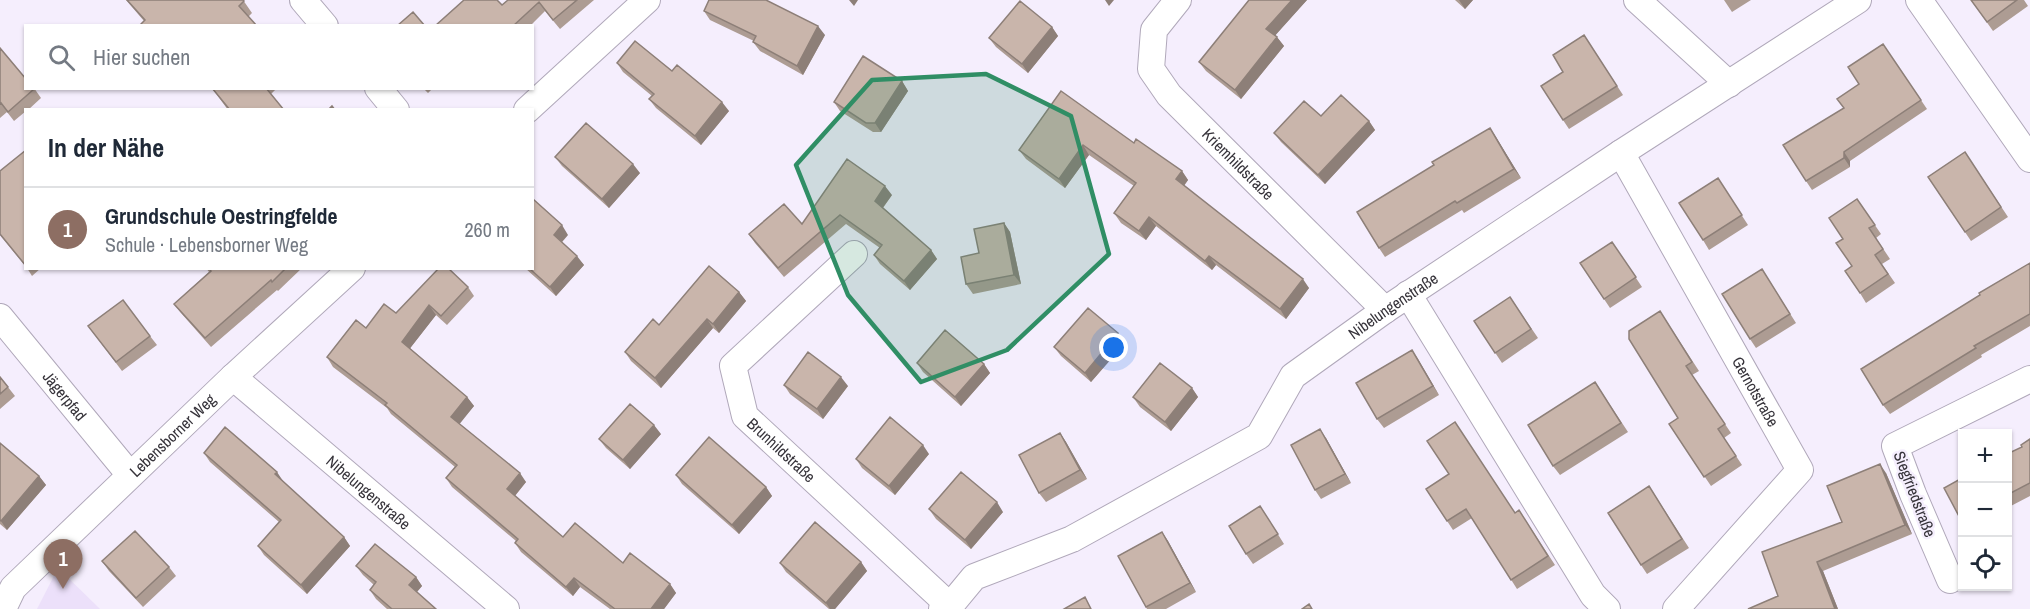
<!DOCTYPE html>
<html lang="de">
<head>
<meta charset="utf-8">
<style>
	body { margin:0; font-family:"Archivo Narrow",sans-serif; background:#f6f6f7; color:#1f2937 }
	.controls { position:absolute; right:18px; bottom:18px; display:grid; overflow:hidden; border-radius:0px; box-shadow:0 2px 4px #0004 }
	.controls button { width:54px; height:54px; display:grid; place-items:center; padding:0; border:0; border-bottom:2px solid #e0e1e3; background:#fff; color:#1f2937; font:30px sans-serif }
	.you { position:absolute; left:1114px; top:348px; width:21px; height:21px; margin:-15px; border:4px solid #fff; border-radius:50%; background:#1a73e8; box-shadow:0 0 0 9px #1a73e833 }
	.badge { display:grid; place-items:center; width:39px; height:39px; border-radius:50%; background:#db2777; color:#fff; font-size:20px; font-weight:700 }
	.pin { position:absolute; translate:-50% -50px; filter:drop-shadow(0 2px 3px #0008) }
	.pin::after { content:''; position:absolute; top:32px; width:21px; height:18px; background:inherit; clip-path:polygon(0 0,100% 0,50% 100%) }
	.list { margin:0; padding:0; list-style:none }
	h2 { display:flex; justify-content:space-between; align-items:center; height:78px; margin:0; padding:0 24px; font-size:26px }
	h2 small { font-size:20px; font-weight:400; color:#747a83 }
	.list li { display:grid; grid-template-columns:39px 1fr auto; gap:18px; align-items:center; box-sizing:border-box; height:84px; padding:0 24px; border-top:2px solid #e0e1e3 }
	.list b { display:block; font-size:22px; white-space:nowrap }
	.list p { margin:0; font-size:20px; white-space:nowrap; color:#747a83 }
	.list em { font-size:20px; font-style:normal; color:#747a83 }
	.icon { flex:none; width:33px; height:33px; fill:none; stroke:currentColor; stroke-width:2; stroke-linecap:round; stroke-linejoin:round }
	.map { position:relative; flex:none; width:2030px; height:609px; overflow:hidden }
	.search { position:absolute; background:#fff; box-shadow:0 2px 4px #0004; left:24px; top:24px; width:510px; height:66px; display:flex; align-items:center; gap:15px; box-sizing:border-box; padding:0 21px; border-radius:0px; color:#747a83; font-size:22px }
	.panel { position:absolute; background:#fff; box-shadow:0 2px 4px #0004; left:24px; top:108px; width:510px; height:162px; border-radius:0px }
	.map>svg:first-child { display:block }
</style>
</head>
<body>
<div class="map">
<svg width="2030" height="609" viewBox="0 0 2030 609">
	<rect width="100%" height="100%" fill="#f5eefd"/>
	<path fill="#ece0fa" d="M58,568L100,609H37Z"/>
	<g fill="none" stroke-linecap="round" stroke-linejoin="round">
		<defs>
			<g id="street">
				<path d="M303,0L325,26"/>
				<path id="s1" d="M1178,0L1154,30L1151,69L1169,95L1385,310"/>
				<path d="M1637,0L1729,84"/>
				<path d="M1919,0L2030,159"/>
				<path d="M378,88L396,110"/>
				<path d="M527,110L647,0"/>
				<path id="s2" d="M1621,153L1800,470L1676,609"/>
				<path id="s3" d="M854,254L733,366L745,416L950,606"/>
				<path d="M1408,294L1593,595L1607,609"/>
				<path id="s4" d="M0,317L130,475"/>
				<path id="s5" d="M233,377L506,609"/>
				<path d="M1950,580L1913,494L1895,446L2030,379"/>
				<path id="s6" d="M3,609L13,588L233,377L352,268"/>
				<path id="s7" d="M942,609L950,606L974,577L1072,539L1259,436L1293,376L1385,310L1621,153L1858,0"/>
			</g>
		</defs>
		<use href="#street" stroke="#b0a8ba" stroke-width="28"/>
		<use href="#street" stroke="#fff" stroke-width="26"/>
	</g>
	<path fill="#ad9c93" d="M126,0H243L252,13L249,16L144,21Z
		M508,0H594L560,29L545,11L530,26H435L502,5Z
		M1249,0H1307L1275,35L1284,46L1241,99L1206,71L1199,62Z
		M1455,0H1473L1465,9Z
		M1724,0H1751L1732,12Z
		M1971,0H2024L2028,6L1993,31Z
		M704,11L825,35L803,75L760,51L753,42L754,41L710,20Z
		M1052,27L1058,36L1028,73L996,47L989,38Z
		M1584,35L1623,95L1569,129L1563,120V72Z
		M1883,44L1927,109L1850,161V167L1812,190L1806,181L1859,84Z
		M0,48L34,88L41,98L28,110H26V111L14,121L7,112L0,118Z
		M617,63L729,111L701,145L656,108L649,99L652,96L623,72Z
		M902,81L908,91L881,132H873L840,111L834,102Z
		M212,88H277L271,94L284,110H228Z
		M423,88H433L428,93Z
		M1321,116L1369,121L1375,130L1325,184L1281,142L1274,133Z
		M1490,128L1521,178L1464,213L1462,210L1385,257L1379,248L1434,165Z
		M1134,143L1182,171L1188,180L1184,186L1309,288L1286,319L1216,265L1212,270L1156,226L1146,240L1121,223L1114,213L1134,186L1089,155L1065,188L1026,159L1019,150Z
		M26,150V267L0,235V171Z
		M1965,152L2008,217L1971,241L1928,177Z
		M555,157L640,173L609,208L562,166Z
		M1724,188L1748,225L1709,250L1703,240Z
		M892,195L883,208L931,250L937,259L910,290L880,264L874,255L880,248L846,224L784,277L755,243L749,234L802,224Z
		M1857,199L1881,234L1876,238L1890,259L1882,264L1895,283L1866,303L1860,293L1843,239Z
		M1004,223L1010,232L1021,284L973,294L966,284L979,253Z
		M568,235L562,242L584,265L556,296L525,268H532Z
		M1612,242L1642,287L1610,308L1580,263Z
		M2030,263V326L1981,355L1982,357L1890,414L1883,405Z
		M27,268H41L32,276Z
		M206,268H302L278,291L277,290L211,347L181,313L174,304L209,272Z
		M1762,269L1796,323L1756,348L1750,339Z
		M468,287L474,296L447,325L436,315L410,348L467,397L474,406L459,423L526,482L515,496L563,537L670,584L676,593L664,609H610L580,587L573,596L521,552L515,543L516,541L452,487L446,478L455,467L391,414L387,408L333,367L327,357L366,328L396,313Z
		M739,292L746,301L719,333L713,328L661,388L631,361L625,352L659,325Z
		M1510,297L1538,338L1502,363L1474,321Z
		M1660,311L1699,371L1692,375L1731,433L1724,438L1742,465L1711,486L1669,424L1678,418Z
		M88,326L150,336L157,345L122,371Z
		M1125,343L1091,382L1061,356L1054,347Z
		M1412,350L1439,395L1384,428L1377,419Z
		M917,363L984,364L990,373L961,406L923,372Z
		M0,377L15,396L0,409Z
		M1595,382L1628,432L1560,475L1553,466Z
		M784,385L848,386L823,419L790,394Z
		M1192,388L1198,397L1171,431L1140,407L1133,397Z
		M1060,433L1066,442L1087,479L1046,502L1039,493Z
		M661,434L630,469L606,448L599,439Z
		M1326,438L1351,483L1321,499L1315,490Z
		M2030,439V496L2007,508V454L2022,447Z
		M0,443L39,476L46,485L7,530L0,524Z
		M204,453L283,481L344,537L350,546L307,594L264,555L258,546L279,522L210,462Z
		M929,454L895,495L862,468L856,459Z
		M1886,473L1912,534L1823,571L1838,609H1748L1778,596L1842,522Z
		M676,475L766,487L772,496L739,534L682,484Z
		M1649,486L1689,548L1647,574L1641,565Z
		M1426,489L1515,513L1519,510L1555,565L1517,589L1472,518L1453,530Z
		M1260,506L1284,544L1253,564L1246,554Z
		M929,509L1003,512L971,549L936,519Z
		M1162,532L1168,541L1196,592L1166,609H1147L1118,556Z
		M102,561L169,567L176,576L143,607L109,571Z
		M861,562L867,571L835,609H829L786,572L780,563Z
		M356,566L416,577L422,586L417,592L436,609H387L376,599L370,590L374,585L363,575Z"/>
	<path fill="#8d7f78" d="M849,0H858L854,6Z
		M1105,0H1114L1109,6Z
		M1292,0H1307L1273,38L1266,29Z
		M1459,0H1473L1465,9Z
		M818,26L825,35L803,75L797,66Z
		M1052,27L1058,36L1028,73L1022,64Z
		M1277,37L1284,46L1241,99L1235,90Z
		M902,81L908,91L881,132L875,123Z
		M722,102L729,111L701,145L695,136Z
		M1369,121L1375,130L1325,184L1318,175Z
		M1490,128L1496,137L1521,178L1514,169Z
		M1083,145L1089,155L1065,188L1059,179Z
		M1844,152L1850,161V167L1844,158Z
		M633,164L640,173L609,208L602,199Z
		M1182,171L1188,180L1182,188L1176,179Z
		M885,186L892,195L881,210L875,201Z
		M1149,217L1156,226L1146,240L1139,231Z
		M1004,223L1010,232L1021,284L1014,275Z
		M562,225L568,235L560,244L554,235Z
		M931,250L937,259L910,290L904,281Z
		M577,256L584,265L556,296L550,287Z
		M1209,256L1216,265L1212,270L1205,261Z
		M1303,279L1309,288L1286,319L1280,309Z
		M739,292L746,301L719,333L713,324Z
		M429,305L436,315L408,351L402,342Z
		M707,319L713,328L661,388L655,378Z
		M1118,333L1125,343L1091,382L1085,373Z
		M1412,350L1418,359L1439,395L1433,386Z
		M984,364L990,373L961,406L955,397Z
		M841,377L848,386L823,419L817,409Z
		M1192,388L1198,397L1171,431L1165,422Z
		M467,397L474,406L458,426L451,417Z
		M654,425L661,434L630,469L623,460Z
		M1320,429L1326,438L1351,483L1345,474Z
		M1060,433L1066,442L1087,479L1080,470Z
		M923,445L929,454L895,495L889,486Z
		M1880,464L1886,473L1912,534L1905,525Z
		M277,472L283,481L281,483L275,474Z
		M520,473L526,482L513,498L507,489Z
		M39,476L46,485L7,530L1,521Z
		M766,487L772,496L739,534L732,525Z
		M997,502L1003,512L971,549L965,540Z
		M1162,532L1168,541L1196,592L1190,583Z
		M344,537L350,546L307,594L301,585Z
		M861,562L867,571L835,609H830L826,603Z
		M1817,562L1823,571L1838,609H1835Z
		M416,577L422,586L415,594L409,585Z
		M574,578L580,587L573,596L566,587Z
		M670,584L676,593L664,609H651Z"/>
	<path fill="#c9b5ab" stroke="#8d7f78" stroke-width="1.5" d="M127,0H243L244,1L239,6L257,26H139L145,20Z
		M464,0H497L502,5L508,0H577L553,20L539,2L513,26H435Z
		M709,0H766L818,26L797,66L753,42L756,36L704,11Z
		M1249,0H1292L1266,29L1277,37L1235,90L1199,62Z
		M1971,0H2017L1987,22Z
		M1020,1L1052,27L1022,64L989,38Z
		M413,12L425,26H397Z
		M1584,35L1617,86L1563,120L1541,86L1563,72L1553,55Z
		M635,41L672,71L677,65L722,102L695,136L649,99L654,94L617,63Z
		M1883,44L1921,100L1844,152V158L1806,181L1783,145L1844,108L1837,99L1859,84L1848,67Z
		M0,48L26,79V88L34,89L8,112L1,103L0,104Z
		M863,56L902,81L875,123H866L834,102Z
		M212,88H266L284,110H230Z
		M1061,91L1134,143L1136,139L1182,171L1176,179L1303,279L1280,309L1209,256L1205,261L1149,217L1139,231L1114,213L1136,183L1083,145L1059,179L1019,150Z
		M1341,95L1369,121L1318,175L1274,133L1304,101L1321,116Z
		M332,106L335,110H328Z
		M586,123L633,164L602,199L555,157Z
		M1490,128L1514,169L1457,203L1455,201L1379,248L1357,212L1434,165L1432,162Z
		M26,150V266L0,234V171Z
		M1965,152L2001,207L1965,232L1928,177Z
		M847,159L885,186L875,201L931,250L904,281L874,255L882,245L840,215L778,268L749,234L784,204L802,224Z
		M1718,178L1742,215L1703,240L1679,203Z
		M533,199L562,225L554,235L577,256L550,287L529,268H532V200Z
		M1857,199L1875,225L1869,228L1883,249L1875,255L1888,274L1860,293L1845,271L1852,266L1836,243L1843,239L1829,218Z
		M1004,223L1014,275L966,284L961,257L979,253L974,229Z
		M1612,242L1636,277L1604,299L1580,263Z
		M2030,263V314L1974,346L1976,348L1883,405L1861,369L1980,295L1979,293Z
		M709,266L739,292L713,324L707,319L655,378L625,352L653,319L659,325Z
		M209,268H286L272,282L271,280L205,338L174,304L211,271Z
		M439,268H448L468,287L441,316L429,305L402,342L467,397L451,417L520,473L507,489L563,537L575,523L623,563L630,553L670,584L651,609H615L574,578L566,587L515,543L518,539L446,478L457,465L385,405L387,403L327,357L356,320L366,328L384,304L396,313Z
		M1762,269L1790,314L1750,339L1722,294Z
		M1510,297L1531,329L1495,353L1474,321Z
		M123,300L150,336L116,362L88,326Z
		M1088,308L1118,333L1085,373L1054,347Z
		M1660,311L1692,362L1686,366L1725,424L1718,429L1736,456L1704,477L1669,424L1678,418L1629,339V331Z
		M945,330L984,364L955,397L917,363Z
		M1412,350L1433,386L1377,419L1356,383Z
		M808,352L841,377L817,409L784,385Z
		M1160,363L1192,388L1165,422L1133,397Z
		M0,377L8,387L0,394Z
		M1595,382L1621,423L1553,466L1528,425Z
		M630,404L654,425L623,460L599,439Z
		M890,417L923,445L889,486L856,459Z
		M1455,422L1515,513L1519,510L1548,556L1511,580L1466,509L1447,521L1426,489L1449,474L1427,441Z
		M225,427L277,472L275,474L344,537L301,585L258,546L281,520L204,453Z
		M1320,429L1345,474L1315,490L1291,445Z
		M1060,433L1080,470L1039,493L1019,455Z
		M709,437L766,487L732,525L676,475Z
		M2030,439V483L2007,495V454L2022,447L2021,445Z
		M0,443L39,476L1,521L0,520Z
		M1880,464L1905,525L1817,562L1835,609H1748L1778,596L1762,552L1842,522L1827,486Z
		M961,472L997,502L965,540L929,509Z
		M1962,478V520H1961L1944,488Z
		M1649,486L1682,539L1641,565L1608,513Z
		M1260,506L1278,534L1246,554L1229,526Z
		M815,522L861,562L826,603L780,563Z
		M135,531L169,567L136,598L102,561Z
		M1162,532L1190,583L1146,607L1118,556Z
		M375,544L416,577L409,585L436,609H392L370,590L376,582L356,566Z
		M1085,597L1091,609H1064Z
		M1309,604L1312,609H1302Z"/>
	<path fill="#308e65" fill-opacity="0.2" stroke="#308e65" stroke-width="4.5" stroke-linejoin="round" d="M986,74L1071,116L1109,254L1007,350L921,382L848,295L796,165L872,80Z"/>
	<g text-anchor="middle" stroke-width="5" stroke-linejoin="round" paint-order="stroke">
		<g font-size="16" fill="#36333a" stroke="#f5eefd">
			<text dy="6" stroke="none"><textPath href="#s1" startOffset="207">Kriemhildstraße</textPath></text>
			<text dy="6" stroke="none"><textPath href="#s7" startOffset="556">Nibelungenstraße</textPath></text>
			<text dy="6" stroke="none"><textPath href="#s2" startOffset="274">Gernotstraße</textPath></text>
			<text dy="6" stroke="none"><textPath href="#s4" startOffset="102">Jägerpfad</textPath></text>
			<text dy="6" stroke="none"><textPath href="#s6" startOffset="244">Lebensborner Weg</textPath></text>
			<text dy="6" stroke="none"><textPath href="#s3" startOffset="266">Brunhildstraße</textPath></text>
			<text dy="6" stroke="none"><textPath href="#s5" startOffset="178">Nibelungenstraße</textPath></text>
			<text transform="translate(1915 494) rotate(69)" y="6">Siegfriedstraße</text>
		</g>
	</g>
</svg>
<div class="controls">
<button>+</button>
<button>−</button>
<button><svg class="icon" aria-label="locate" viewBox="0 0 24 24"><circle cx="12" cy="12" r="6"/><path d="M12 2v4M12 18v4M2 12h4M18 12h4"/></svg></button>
</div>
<div class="you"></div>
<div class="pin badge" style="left:63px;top:589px;background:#8d6e63">1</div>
<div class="search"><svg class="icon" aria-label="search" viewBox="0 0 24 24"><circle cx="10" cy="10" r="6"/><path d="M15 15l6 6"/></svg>Hier suchen</div>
<section class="panel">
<h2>In der Nähe<small></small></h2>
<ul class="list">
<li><span class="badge" style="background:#8d6e63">1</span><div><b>Grundschule Oestringfelde</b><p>Schule · Lebensborner Weg</p></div><em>260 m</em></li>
</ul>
</section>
</div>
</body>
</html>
